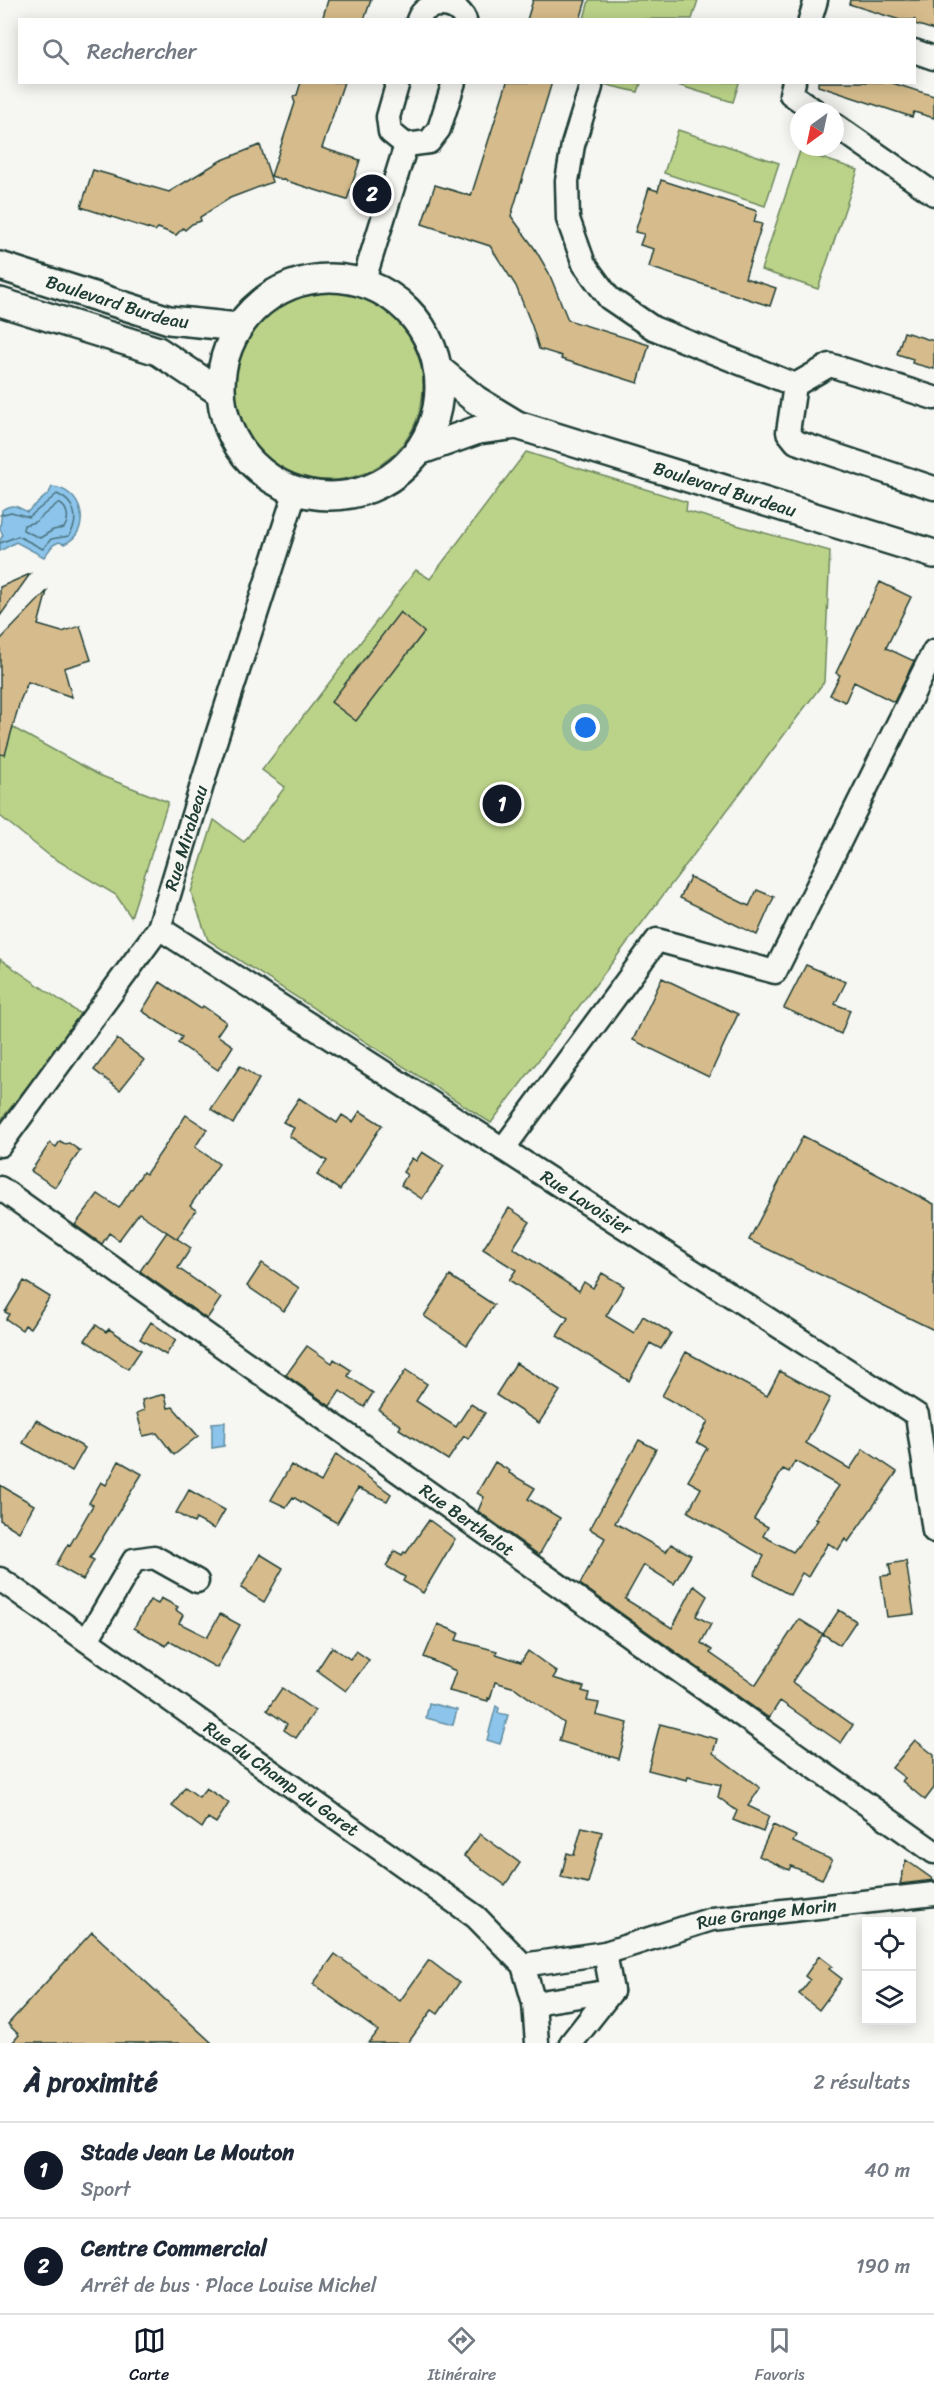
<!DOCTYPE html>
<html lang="fr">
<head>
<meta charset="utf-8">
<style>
	body { margin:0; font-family:Sriracha,sans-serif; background:#f2f2f3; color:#1f2937 }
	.controls { position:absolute; right:18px; bottom:18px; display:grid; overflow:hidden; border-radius:0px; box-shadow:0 3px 15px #0003 }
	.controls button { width:54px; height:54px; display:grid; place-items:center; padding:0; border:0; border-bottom:2px solid #e0e1e3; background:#fff; color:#1f2937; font:30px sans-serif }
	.compass { position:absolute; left:790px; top:102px; width:54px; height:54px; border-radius:50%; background:#fff; box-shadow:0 3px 15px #0003; rotate:213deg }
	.you { position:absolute; left:586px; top:728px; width:21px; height:21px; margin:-15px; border:4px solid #fff; border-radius:50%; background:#1a73e8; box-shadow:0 0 0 9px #1a73e833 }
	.badge { display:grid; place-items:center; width:39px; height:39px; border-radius:50%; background:#111827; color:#fff; font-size:20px; font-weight:700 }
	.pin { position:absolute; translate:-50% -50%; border:3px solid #fff; box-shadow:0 2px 6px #0006 }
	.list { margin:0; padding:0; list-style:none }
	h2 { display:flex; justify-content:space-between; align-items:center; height:78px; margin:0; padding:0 24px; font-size:26px }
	h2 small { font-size:20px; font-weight:400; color:#747a83 }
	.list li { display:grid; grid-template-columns:39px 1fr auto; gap:18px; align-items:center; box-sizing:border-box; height:96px; padding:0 24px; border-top:2px solid #e0e1e3 }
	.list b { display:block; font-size:22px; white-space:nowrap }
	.list p { margin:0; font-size:20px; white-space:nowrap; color:#747a83 }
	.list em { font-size:20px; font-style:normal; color:#747a83 }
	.icon { flex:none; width:33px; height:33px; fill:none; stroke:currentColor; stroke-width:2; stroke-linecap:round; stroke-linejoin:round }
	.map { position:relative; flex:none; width:934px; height:2043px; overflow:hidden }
	.search { position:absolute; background:#fff; box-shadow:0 3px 15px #0003; left:18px; right:18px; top:18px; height:66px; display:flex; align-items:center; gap:15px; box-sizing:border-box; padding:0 21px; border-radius:0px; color:#747a83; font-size:22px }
	.sheet { height:270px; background:#fff }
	nav { display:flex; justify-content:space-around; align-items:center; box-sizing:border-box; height:84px; border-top:2px solid #e0e1e3; background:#fff; font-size:16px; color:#747a83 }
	nav a { display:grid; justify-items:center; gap:3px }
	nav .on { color:#111827 }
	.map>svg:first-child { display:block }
</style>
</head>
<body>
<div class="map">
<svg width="934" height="2043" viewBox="0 0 934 2043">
	<rect width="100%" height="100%" fill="#f6f6f2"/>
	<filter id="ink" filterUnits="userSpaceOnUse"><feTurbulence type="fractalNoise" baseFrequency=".0167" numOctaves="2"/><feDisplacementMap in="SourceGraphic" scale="12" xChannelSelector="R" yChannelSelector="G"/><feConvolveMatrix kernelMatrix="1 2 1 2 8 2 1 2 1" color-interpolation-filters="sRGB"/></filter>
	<g filter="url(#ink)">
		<path fill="#bbd389" stroke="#6d885e" stroke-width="1.5" d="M589,0H698L692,19H584Z
			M598,83H641L638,92Z
			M671,83L739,82V83L733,102Z
			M678,130L779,163L765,206L664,173Z
			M800,151L858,170L818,289L761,270Z
			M235 386a94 94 0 1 1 188 0a94 94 0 1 1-188 0Z
			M526,452L687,502L686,511L830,551L824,682L491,1123L208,940L191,892L214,820L244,842L285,787L262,770L416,570L430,579Z
			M8,725L99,775L168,802L131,917L116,895L50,856L0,816V733Z
			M0,959L83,1016L0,1121Z"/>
		<path fill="#8cc4eb" stroke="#608ea2" stroke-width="1.5" d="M52,487C83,489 93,532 64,544L59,542L53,545L44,557L16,542L0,551V540L3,535L0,529L2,510C12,503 17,506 27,512L49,493Z
			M225,1422L224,1446L212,1448V1423Z
			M429,1703L457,1710L453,1725L426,1718Z
			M496,1706L499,1708L498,1713L508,1715L500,1744L487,1740Z"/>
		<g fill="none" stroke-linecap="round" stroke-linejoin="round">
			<path stroke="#4b737d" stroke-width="1.5" d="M58,503C68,507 70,519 64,528L53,530L40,538L23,530L24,525L35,522Z
				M0,515L11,512L29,517L57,494C75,502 80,519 69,536L51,539L43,549L18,536L0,543"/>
		</g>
		<path fill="#d6bc8c" stroke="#1f3d34" stroke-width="1.5" fill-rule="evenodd" d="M328,0H371L364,20H322Z
			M533,0H586L580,20H527Z
			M850,0H934V30L915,24V20H900L849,4Z
			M301,82H344L322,148L360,160L347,200L271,176L295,103L293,97L297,95Z
			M507,82H552L511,216L535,249L549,273L568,320L649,345L638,383L561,359L562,356L539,349L532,326L516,286L490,246L422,224L435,185L471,196Z
			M818,82H889L934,96V118L914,112L912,117L818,86Z
			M260,145L272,182L230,198L200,217L201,221L192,224L185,230L183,228L176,235L158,228L155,231L81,207L93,170L169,192L220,161Z
			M661,180L757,211L754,222L762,224L745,278L776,288L770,306L649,267L654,249L640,245L644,234L635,232L649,188L658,191Z
			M904,332L934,341V369L912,363L913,359L897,354Z
			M30,574L0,616V587Z
			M880,582L911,597L886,648L914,661L894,702L854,682L845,702L830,695L840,675L836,673Z
			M47,591L38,625L62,632L80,626L91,660L64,668L72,697L28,682L20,701L5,755L0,754V640Z
			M400,612L424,632L356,721L331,702Z
			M690,877L749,906L757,890L774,897L757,935L680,898Z
			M806,965L846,982L835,1004L850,1010L841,1034L784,1008Z
			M662,978L738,1014L709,1077L633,1040Z
			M160,982L201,1009L203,1006L226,1022L217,1035L233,1046L218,1070L178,1043L182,1037L142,1011Z
			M117,1039L144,1060L120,1090L94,1070Z
			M240,1066L259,1079L233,1124L211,1109Z
			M299,1098L337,1123L342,1115L353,1122L360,1111L382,1125L340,1190L317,1175L327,1161L289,1136L294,1128L283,1122Z
			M186,1115L207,1129L195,1147L219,1164L190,1206L196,1210L177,1239L139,1213L119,1240L109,1233L102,1244L75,1225L98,1194L119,1208L143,1172L146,1174Z
			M803,1136L934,1204V1330L749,1240Z
			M60,1141L65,1144L69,1143L80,1151L55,1187L31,1171L50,1143L56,1147Z
			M422,1152L444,1166L422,1199L401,1185L407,1175L403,1172L412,1158L416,1161Z
			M509,1208L530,1222L513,1248L579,1291L584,1282L593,1288L602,1273L624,1286L606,1316L634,1333L643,1316L671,1333L661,1349L650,1343L629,1381L557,1336L568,1318L509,1280L516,1270L483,1249Z
			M167,1232L191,1248L178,1268L221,1298L207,1319L140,1271Z
			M262,1263L299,1288L284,1311L247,1286Z
			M450,1276L494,1305L467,1345L424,1316Z
			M24,1281L50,1297L30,1328L25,1325L22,1330L6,1319L9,1314L5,1312Z
			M151,1322L176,1340L166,1355L140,1339Z
			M96,1325L106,1332L109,1329L141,1350L128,1369L85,1340Z
			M307,1346L332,1363L334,1359L351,1370L348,1376L373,1393L364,1407L340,1391L330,1406L286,1375Z
			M686,1352L767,1396L780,1371L830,1398L806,1443L850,1469L863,1449L897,1472L848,1542L845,1539L838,1550L828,1543L808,1577L802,1573L790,1595L754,1575L764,1556L688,1512L701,1488L688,1481L707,1448L697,1442L708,1421L662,1396ZM795,1461L839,1486L815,1519L818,1520L793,1552L763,1536L768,1527L754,1519L783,1469L789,1472Z
			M516,1363L560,1391L539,1423L496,1395Z
			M406,1370L427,1384L416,1401L456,1427L471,1404L485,1413L468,1439L464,1436L448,1460L399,1429L401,1426L379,1410Z
			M165,1394L168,1408L173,1407L198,1436L174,1455L157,1433L143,1436L137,1413L144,1410L142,1400Z
			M36,1420L85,1448L72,1471L23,1443Z
			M639,1440L656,1449L615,1523L666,1552L671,1544L691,1555L674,1584L644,1565L625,1599L672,1628L694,1586L707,1596L696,1616L711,1624L701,1643L712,1650L710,1653L756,1685L799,1619L823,1634L792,1682L853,1725L841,1743L780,1701L769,1718L580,1584L605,1538L590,1529Z
			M336,1454L391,1494L387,1501L358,1488L337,1523L293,1497L286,1507L271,1500L291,1465L321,1482Z
			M119,1461L142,1474L90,1558L94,1560L83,1580L56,1565L68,1544L70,1545L93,1505L89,1503L101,1482L106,1485Z
			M495,1462L510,1471L509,1473L535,1488L528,1499L560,1518L539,1555L478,1511L484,1497L477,1493Z
			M0,1485L34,1505L19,1532L0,1520Z
			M189,1490L225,1510L214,1529L196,1519L194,1523L176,1513Z
			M429,1520L455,1539L423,1593L403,1581L405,1577L386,1566L395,1551L402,1555L404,1552L406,1553Z
			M260,1554L283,1568L264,1602L241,1588Z
			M906,1561L914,1614L887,1617L881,1576L891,1575L889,1564Z
			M161,1598L178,1607L176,1610L183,1615L179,1623L207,1637L220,1614L240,1625L217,1668L169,1641L166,1646L134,1628L150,1600L158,1604Z
			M839,1610L856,1621L840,1645L823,1634Z
			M438,1624L459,1633L456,1640L497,1651L496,1654L521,1662L528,1651L557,1672L553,1678L584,1687L582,1691L589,1693L587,1701L599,1703L596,1715L628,1723L619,1759L559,1741L564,1723L515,1688L495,1682L490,1699L488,1698V1701L449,1691L456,1671L424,1657Z
			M332,1647L350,1659L356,1651L369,1660L346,1691L317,1670Z
			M282,1688L315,1711L296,1738L284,1730L287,1724L267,1710Z
			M660,1724L717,1739L713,1753L760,1788L748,1806L769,1816L763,1832L733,1820L737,1811L718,1797L721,1785L688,1777L687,1780L648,1770Z
			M915,1740L934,1755V1788L925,1800L902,1781L905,1778L892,1768Z
			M185,1787L199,1797L206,1788L229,1803L216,1823L208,1818L202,1828L172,1806Z
			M773,1825L796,1836L793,1842L832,1860L822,1879L791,1866L789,1870L759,1856Z
			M582,1827L602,1832L588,1883L561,1877L567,1853L574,1855Z
			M480,1834L520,1863L505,1885L464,1856Z
			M906,1860L934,1880L900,1884Z
			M92,1932L212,2043H12L19,2035L8,2024Z
			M335,1954L400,2001L429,1960L459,1983L438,2014L432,2010L408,2043H369L378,2031L313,1984Z
			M819,1956L832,1966L829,1969L842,1979L819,2010L799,1994L810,1980L805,1976Z"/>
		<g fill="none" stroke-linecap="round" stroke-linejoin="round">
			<defs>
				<g id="minor">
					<path d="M418,20C425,0 457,0 465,20"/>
					<path d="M810,20L816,0"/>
					<path d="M914,51L934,58"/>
					<path d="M398,82L388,117L390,132L406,145L429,142L439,129L454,82"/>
					<path d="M794,82L791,94L815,111"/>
					<path d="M591,87L573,145L567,181L568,219L584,264L609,298L653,328L795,385"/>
					<path d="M835,125L934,194"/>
					<path d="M363,283L406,145"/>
					<path d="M934,398L830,365L795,385L788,432L796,442L934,488"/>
					<path id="s1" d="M159,928L917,1415L934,1531"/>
					<path id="s2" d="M0,1145L159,928L214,745L296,490"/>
					<path d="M503,1149L657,940L775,972L934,651"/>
					<path id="s3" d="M0,1188L934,1852"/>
					<path id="s4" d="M0,1579L476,1917L523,1965L534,2003L537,2043"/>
					<path d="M87,1640L134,1560L154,1557L197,1581"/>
					<path id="s5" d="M523,1965L605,1953L712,1919L934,1894"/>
					<path d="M534,2003L612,1991L605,1953"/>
					<path d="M571,2043L612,1991"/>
				</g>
				<g id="major">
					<path id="s6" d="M0,266L169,320L238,327"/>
					<circle cx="330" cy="387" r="109"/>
					<path d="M0,302L158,351L221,393"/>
					<path id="s7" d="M437,368L476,400L517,425L934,554"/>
					<path d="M419,451L478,430L517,425"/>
				</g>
			</defs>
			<use href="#minor" stroke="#1f3d34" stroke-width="27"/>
			<use href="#major" stroke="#1f3d34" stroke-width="32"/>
			<use href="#minor" stroke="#f6f6f2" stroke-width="22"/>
			<use href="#major" stroke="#f6f6f2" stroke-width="27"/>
		</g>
	</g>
	<g text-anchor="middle" stroke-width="5" stroke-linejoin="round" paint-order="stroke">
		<g font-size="18" fill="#1f3d34" stroke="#f6f6f2">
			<text dy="6" stroke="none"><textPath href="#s6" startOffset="123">Boulevard Burdeau</textPath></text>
			<text dy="6" stroke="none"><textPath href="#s7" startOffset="316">Boulevard Burdeau</textPath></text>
			<text dy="6" stroke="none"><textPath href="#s2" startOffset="363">Rue Mirabeau</textPath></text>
			<text dy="6" stroke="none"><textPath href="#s1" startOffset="508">Rue Lavoisier</textPath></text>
			<text dy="6" stroke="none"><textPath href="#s3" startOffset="573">Rue Berthelot</textPath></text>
			<text dy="6" stroke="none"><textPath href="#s4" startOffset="345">Rue du Champ du Garet</textPath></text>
			<text dy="6" stroke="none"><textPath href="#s5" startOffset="250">Rue Grange Morin</textPath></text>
		</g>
	</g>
</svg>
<div class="controls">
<button><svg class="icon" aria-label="locate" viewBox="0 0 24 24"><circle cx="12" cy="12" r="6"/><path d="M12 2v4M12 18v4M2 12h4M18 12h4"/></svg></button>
<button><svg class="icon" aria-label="layers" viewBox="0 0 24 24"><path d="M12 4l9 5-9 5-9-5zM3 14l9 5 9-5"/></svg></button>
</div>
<svg class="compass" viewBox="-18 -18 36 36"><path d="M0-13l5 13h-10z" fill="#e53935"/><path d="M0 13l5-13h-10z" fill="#747a83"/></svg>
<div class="you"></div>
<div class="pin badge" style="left:502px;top:804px">1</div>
<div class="pin badge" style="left:372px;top:194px">2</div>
<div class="search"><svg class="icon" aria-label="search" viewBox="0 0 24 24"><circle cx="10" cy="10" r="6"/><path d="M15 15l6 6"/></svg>Rechercher</div>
</div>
<section class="sheet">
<h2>À proximité<small>2 résultats</small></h2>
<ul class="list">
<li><span class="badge">1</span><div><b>Stade Jean Le Mouton</b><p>Sport</p></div><em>40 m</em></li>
<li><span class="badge">2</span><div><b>Centre Commercial</b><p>Arrêt de bus · Place Louise Michel</p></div><em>190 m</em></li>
</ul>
</section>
<nav>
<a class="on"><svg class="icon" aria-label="map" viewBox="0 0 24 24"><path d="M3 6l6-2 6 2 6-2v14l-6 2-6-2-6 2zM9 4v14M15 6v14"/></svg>Carte</a>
<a><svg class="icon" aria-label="directions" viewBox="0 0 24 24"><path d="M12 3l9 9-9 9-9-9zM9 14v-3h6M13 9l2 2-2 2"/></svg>Itinéraire</a>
<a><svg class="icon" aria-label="saved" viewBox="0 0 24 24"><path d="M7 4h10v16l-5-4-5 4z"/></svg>Favoris</a>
</nav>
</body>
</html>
